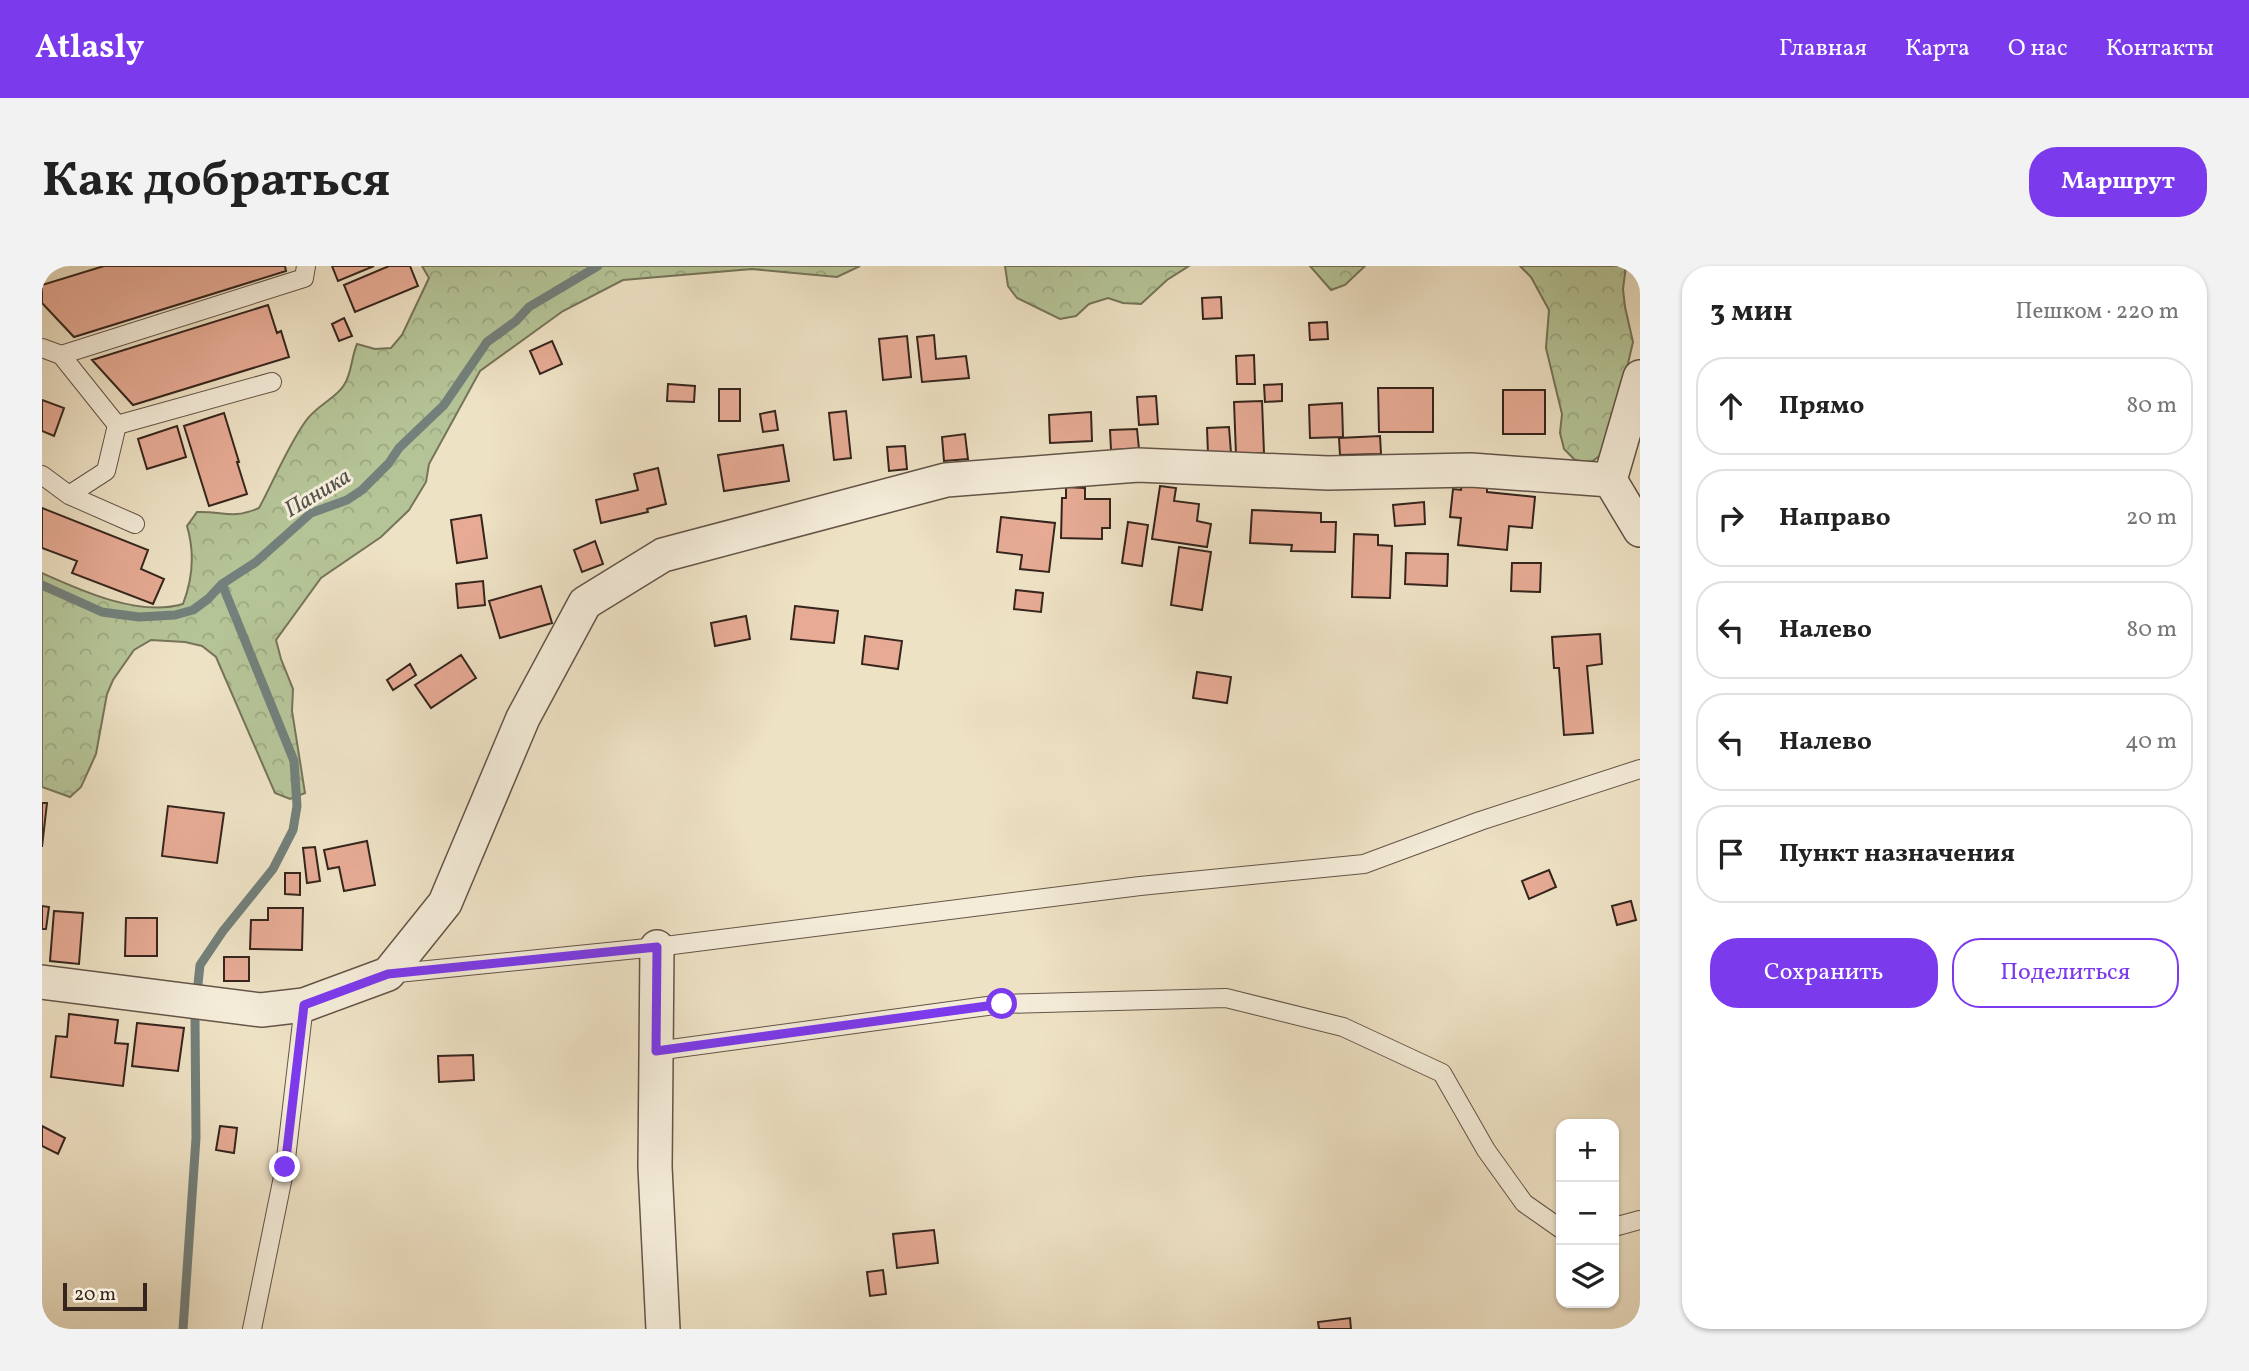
<!DOCTYPE html>
<html lang="ru">
<head>
<meta charset="utf-8">
<style>
	body { margin:0; font-family:Vollkorn,serif; background:#f2f2f2; color:#222 }
	.controls { position:absolute; right:21px; bottom:21px; display:grid; overflow:hidden; border-radius:14px; box-shadow:0 2px 5px #0004 }
	.controls button { width:63px; height:63px; display:grid; place-items:center; padding:0; border:0; border-bottom:2px solid #e0e0e0; background:#fff; color:#222; font:35px sans-serif }
	.scale { position:absolute; left:21px; bottom:18px; width:84px; box-sizing:border-box; padding-left:7px; border:4px solid #36251d; border-top:0; font-size:19px; line-height:24px; white-space:nowrap; color:#36251d; -webkit-text-stroke:5px #f4ecd9; paint-order:stroke }
	.stop { position:absolute; width:21px; height:21px; margin:-16px; border:5px solid #7c3aed; border-radius:50%; background:#fff }
	.stop.end { background:#7c3aed; border-color:#fff; box-shadow:0 2px 7px #0008 }
	.list { margin:0; padding:0; list-style:none }
	h2 { display:flex; justify-content:space-between; align-items:center; height:91px; margin:0; padding:0 28px; font-size:30px }
	h2 small { font-size:23px; font-weight:400; color:#767676 }
	.list li { display:grid; grid-template-columns:46px 1fr auto; gap:21px; align-items:center; box-sizing:border-box; height:98px; margin:0 14px 14px; padding:0 14px; border:2px solid #e0e0e0; border-radius:28px }
	.list b { display:block; font-size:26px; white-space:nowrap }
	.list em { font-size:23px; font-style:normal; color:#767676 }
	.actions { display:flex; gap:14px; padding:21px 28px }
	.actions a { flex:1; padding:16px 0; border:2px solid #7c3aed; border-radius:28px; text-align:center; font-size:24px; color:#7c3aed }
	.actions .main { background:#7c3aed; color:#fff }
	.icon { flex:none; width:38px; height:38px; fill:none; stroke:currentColor; stroke-width:2; stroke-linecap:round; stroke-linejoin:round }
	.map { position:relative; flex:none; width:1598px; height:1063px; overflow:hidden; border-radius:28px }
	header { display:flex; align-items:center; gap:42px; box-sizing:border-box; height:98px; padding:0 35px; background:#7c3aed; color:#fff }
	header strong { font-size:33px }
	nav { display:flex; gap:38px; margin-inline-start:auto; font-size:24px }
	.intro { display:flex; align-items:center; justify-content:space-between; box-sizing:border-box; height:168px; padding:0 42px }
	h1 { margin:0; font-size:49px }
	.button { padding:18px 32px; border-radius:28px; background:#7c3aed; color:#fff; font-size:24px; font-weight:700 }
	main { display:flex; gap:42px; padding:0 42px }
	aside { flex:1; background:#fff; border-radius:28px; box-shadow:0 2px 5px #0004 }
	.map>svg:first-child { display:block }
</style>
</head>
<body>
<header>
<strong>Atlasly</strong>
<nav><a>Главная</a><a>Карта</a><a>О нас</a><a>Контакты</a></nav>
</header>
<div class="intro"><h1>Как добраться</h1><a class="button">Маршрут</a></div>
<main>
<div class="map">
<svg width="1598" height="1063" viewBox="0 0 1598 1063">
	<defs>
		<pattern id="forest-crowns" width="20" height="18" patternUnits="userSpaceOnUse" patternTransform="scale(1.75)"><rect width="20" height="18" fill="#b5c497"/><path d="M2 6a3 3 0 1 1 6 0M12 15a3 3 0 1 1 6 0" fill="none" stroke="#9ca882"/></pattern>
	</defs>
	<rect width="100%" height="100%" fill="#eee2c5"/>
	<filter id="stains"><feTurbulence type="fractalNoise" baseFrequency=".00286" numOctaves="4"/><feColorMatrix values="0 0 0 0 .2 0 0 0 0 .09 0 0 0 0 .02 0 0 0 .5 -.17"/></filter>
	<radialGradient id="worn" r=".72"><stop offset=".6" stop-color="#630" stop-opacity="0"/><stop offset="1" stop-color="#630" stop-opacity=".3"/></radialGradient>
	<path fill="url(#forest-crowns)" stroke="#76745a" stroke-width="2" d="M380,0H818L795,11L710,3L581,14L521,45L438,105L387,198L384,216L367,244L339,271L279,312L234,374L239,393L251,423L250,445L263,527L248,533L233,527L174,391L160,380L143,376L109,374L92,384L71,414L65,428L54,488L39,521L28,531L0,521V307C40,325 97,351 141,338C151,312 153,287 145,260L155,246C183,245 188,254 217,242C232,214 245,182 263,156C273,140 295,132 302,119C310,107 309,92 315,78L333,83L349,82L360,69L387,12Z
		M963,0H1147L1125,14L1099,38L1081,37L1066,32L1047,38L1034,50L1018,53L975,32L966,20Z
		M1268,0H1323L1303,19L1289,24Z
		M1478,0H1584L1581,23L1583,41L1591,76L1569,170L1560,188L1548,197L1533,194L1522,183L1518,167L1520,148L1504,82L1507,44L1489,11Z"/>
	<g fill="none" stroke-linecap="round" stroke-linejoin="round">
		<path stroke="#73807b" stroke-width="9" d="M0,319L60,346L97,351L133,349L151,344L166,333L180,318L214,296L269,247L305,234L320,224L347,197L357,182L402,139L445,76L474,55L487,41L556,0
			M156,718L158,699L181,665L231,603L251,564L255,540L252,495L180,318
			M141,1063L154,872L153,752"/>
	</g>
	<path fill="#e7ab95" stroke="#36251d" stroke-width="2" d="M62,0H243L244,5L32,71L0,37V19Z
		M290,0H332L296,15Z
		M347,0H368L376,20L313,46L302,19Z
		M1179,31L1180,52L1161,53L1160,32Z
		M226,39L235,67L239,65L247,91L91,139L50,94Z
		M302,52L310,70L297,75L290,58Z
		M1285,56L1286,73L1268,74L1267,57Z
		M892,69L894,93L924,90L927,112L880,116L875,71Z
		M865,70L869,111L841,114L837,73Z
		M510,75L520,98L498,108L488,85Z
		M1212,89L1213,118H1195L1194,90Z
		M626,118L653,120L652,136L625,135Z
		M1240,118V135L1223,136L1222,119Z
		M1336,122H1391V166H1337Z
		M677,123H698V155H677Z
		M1461,124H1503V168H1461Z
		M1114,130L1116,158L1097,159L1095,131Z
		M0,134L22,142L12,170L0,165Z
		M1220,135L1222,187L1194,189L1192,136Z
		M1300,137L1301,171L1268,172L1267,139Z
		M733,145L736,164L721,166L718,148Z
		M804,145L809,192L792,194L787,147Z
		M1049,146L1050,175L1008,177L1007,149Z
		M182,147L197,196H195L205,228L167,240L142,160Z
		M135,160L144,191L105,203L96,173Z
		M1187,161L1189,187L1166,188L1165,162Z
		M1095,163L1097,183L1069,184L1068,164Z
		M923,168L926,193L902,195L900,171Z
		M1338,170L1339,188L1298,189L1297,172Z
		M741,179L747,215L682,225L676,189Z
		M863,180L865,203L847,205L845,181Z
		M616,202L624,238L605,243L606,246L559,257L554,234L596,224L592,208Z
		M1420,216L1445,219V226L1493,231L1490,262L1467,260L1465,284L1416,279L1419,252L1408,251L1411,223L1419,224Z
		M1118,220L1134,222L1132,235L1157,238L1155,255L1169,258L1165,281L1110,273Z
		M1024,221L1043,222V233H1068V262H1060V273L1019,272L1020,232H1024Z
		M1382,236L1383,258L1353,260L1351,239Z
		M0,242L106,284L99,303L122,313L111,338L30,307L35,295L0,282Z
		M1210,244L1279,247V256H1294L1293,286L1249,285L1250,279L1208,277Z
		M439,249L445,292L415,297L409,254Z
		M959,251L1013,257L1007,306L978,303L980,289L955,286Z
		M1086,256L1106,259L1100,300L1080,297Z
		M1312,268L1336,269V279L1350,280L1348,332L1310,331Z
		M553,275L561,298L540,306L532,284Z
		M1137,281L1169,286L1160,344L1129,339Z
		M1364,287L1406,288L1405,320L1363,318Z
		M1470,297H1499L1498,326L1469,325Z
		M441,315L443,339L416,342L414,318Z
		M499,320L510,357L458,372L447,335Z
		M974,324L1001,327L999,346L972,343Z
		M753,340L796,345L792,377L749,373Z
		M704,350L708,373L673,380L669,357Z
		M1558,368L1560,398L1545,400L1551,467L1522,469L1517,402H1512L1510,371Z
		M823,370L860,375L856,403L820,398Z
		M419,389L434,412L389,442L373,419Z
		M368,398L374,409L351,424L345,414Z
		M1155,406L1189,411L1185,437L1151,432Z
		M0,537H5L0,581Z
		M126,540L182,547L175,597L120,590Z
		M325,575L333,619L302,625L297,601L286,603L282,584Z
		M273,581L278,615L265,617L261,582Z
		M1507,604L1514,621L1487,633L1480,615Z
		M243,607H258V629L243,628Z
		M1589,635L1594,654L1575,659L1570,640Z
		M0,640L7,641L4,663H0Z
		M226,642H261L260,684L208,683L209,654H226Z
		M12,645L41,647L37,698L8,695Z
		M84,652H115V690H83Z
		M182,691H207V715H182Z
		M27,748L76,754L73,777L86,778L81,820L9,811L14,770L25,771Z
		M95,757L142,762L136,805L90,800Z
		M431,789L432,814L397,816L396,790Z
		M0,860L23,872L16,888L0,880Z
		M178,860L195,862L192,887L174,884Z
		M892,964L896,997L855,1002L851,968Z
		M841,1004L844,1028L828,1030L825,1006Z
		M1308,1052L1309,1063H1277L1276,1056Z"/>
	<g fill="none" stroke-linecap="round" stroke-linejoin="round">
		<defs>
			<path id="service" d="M0,82L19,89L262,12L264,0
				M19,89L75,159L230,116
				M0,209L27,229L93,258
				M27,229L64,205L75,159
				M346,708L615,681L1098,620L1322,598L1438,555L1598,503
				M614,785L960,738L1184,732L1301,761L1400,807L1444,884L1482,937L1519,963
				M1572,961L1598,954
				M210,1063L243,901L262,739"/>
			<path id="minor" d="M1568,214L1598,264
				M615,681L613,901L621,1063
				M0,716L219,744L262,739L346,708L403,637L481,452L543,337L621,289L904,214L1096,199L1286,207L1429,204L1568,214L1598,111"/>
		</defs>
		<use href="#service" stroke="#645447" stroke-width="20"/>
		<use href="#minor" stroke="#645447" stroke-width="36"/>
		<use href="#service" stroke="#f4ecd9" stroke-width="18"/>
		<use href="#minor" stroke="#f4ecd9" stroke-width="33"/>
	</g>
	<g fill="none" stroke-linecap="round" stroke-linejoin="round">
		<path stroke="#7c3aed" stroke-width="9" d="M243,901L262,739L346,708L615,681L614,785L960,738"/>
	</g>
	<g text-anchor="middle" stroke-width="6" stroke-linejoin="round" paint-order="stroke">
		<g font-size="23" font-style="italic" fill="#54534c" stroke="#f4ecd9">
			<text transform="translate(275 226) rotate(-31)" y="8">Паника</text>
		</g>
	</g>
	<rect width="100%" height="100%" filter="url(#stains)"/>
	<rect width="100%" height="100%" fill="url(#worn)"/>
</svg>
<div class="controls">
<button>+</button>
<button>−</button>
<button><svg class="icon" aria-label="layers" viewBox="0 0 24 24"><path d="M12 4l9 5-9 5-9-5zM3 14l9 5 9-5"/></svg></button>
</div>
<div class="scale">20 m</div>
<div class="stop" style="left:960px;top:738px"></div>
<div class="stop end" style="left:243px;top:901px"></div>
</div>
<aside>
<h2>3 мин<small>Пешком · 220 m</small></h2>
<ul class="list">
<li><svg class="icon" aria-label="ahead" viewBox="0 0 24 24"><path d="M12 20V5M6 11l6-6 6 6"/></svg><div><b>Прямо</b></div><em>80 m</em></li>
<li><svg class="icon" aria-label="right" viewBox="0 0 24 24"><path d="M7 20v-9h11M14 6l5 5-5 5"/></svg><div><b>Направо</b></div><em>20 m</em></li>
<li><svg class="icon" aria-label="left" viewBox="0 0 24 24"><path d="M17 20v-9H6M10 6l-5 5 5 5"/></svg><div><b>Налево</b></div><em>80 m</em></li>
<li><svg class="icon" aria-label="left" viewBox="0 0 24 24"><path d="M17 20v-9H6M10 6l-5 5 5 5"/></svg><div><b>Налево</b></div><em>40 m</em></li>
<li><svg class="icon" aria-label="arrive" viewBox="0 0 24 24"><path d="M6 21V4h12l-3 4 3 4H6"/></svg><div><b>Пункт назначения</b></div></li>
</ul>
<div class="actions"><a class="main">Сохранить</a><a>Поделиться</a></div>
</aside>
</main>
</body>
</html>
